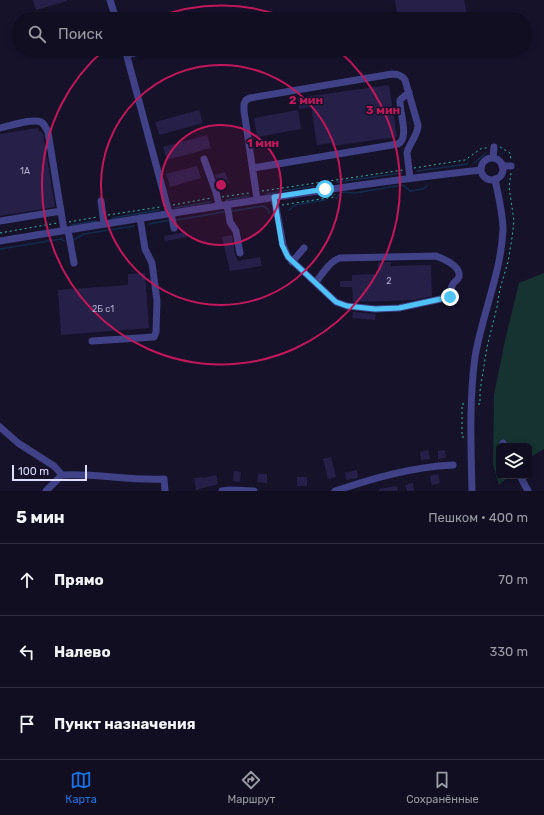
<!DOCTYPE html>
<html lang="ru">
<head>
<meta charset="utf-8">
<style>
	body { margin:0; font-family:Rubik,sans-serif; background:#1e1c2d; color:#f1f3f6 }
	.controls { position:absolute; right:12px; bottom:12px; display:grid; overflow:hidden; border-radius:6px; box-shadow:0 2px 6px #0003 }
	.controls button { width:36px; height:36px; display:grid; place-items:center; padding:0; border:0; border-bottom:1px solid #302e3e; background:#100e20; color:#f1f3f6; font:20px sans-serif }
	.scale { position:absolute; left:12px; bottom:10px; width:75px; box-sizing:border-box; padding-left:4px; border:2px solid #dfddfd; border-top:0; font-size:11px; line-height:14px; white-space:nowrap; color:#dfddfd; -webkit-text-stroke:3px #15122a; paint-order:stroke }
	.stop { position:absolute; width:12px; height:12px; margin:-9px; border:3px solid #4fc3f7; border-radius:50%; background:#fff }
	.stop.end { background:#4fc3f7; border-color:#fff; box-shadow:0 1px 4px #0008 }
	.list { margin:0; padding:0; list-style:none }
	h2 { display:flex; justify-content:space-between; align-items:center; height:52px; margin:0; padding:0 16px; font-size:17px }
	h2 small { font-size:13px; font-weight:400; color:#9c9ca5 }
	.list li { display:grid; grid-template-columns:26px 1fr auto; gap:12px; align-items:center; box-sizing:border-box; height:72px; padding:0 16px; border-top:1px solid #302e3e }
	.list b { display:block; font-size:15px; white-space:nowrap }
	.list em { font-size:13px; font-style:normal; color:#9c9ca5 }
	.icon { flex:none; width:22px; height:22px; fill:none; stroke:currentColor; stroke-width:2; stroke-linecap:round; stroke-linejoin:round }
	.map { position:relative; flex:none; width:544px; height:491px; overflow:hidden }
	.search { position:absolute; background:#100e20; box-shadow:0 2px 6px #0003; left:12px; right:12px; top:12px; height:44px; display:flex; align-items:center; gap:10px; box-sizing:border-box; padding:0 14px; border-radius:22px; color:#9c9ca5; font-size:15px }
	.sheet { height:268px; background:#100e20 }
	nav { display:flex; justify-content:space-around; align-items:center; box-sizing:border-box; height:56px; border-top:1px solid #302e3e; background:#100e20; font-size:11px; color:#9c9ca5 }
	nav a { display:grid; justify-items:center; gap:2px }
	nav .on { color:#1a73e8 }
	.map>svg:first-child { display:block }
</style>
</head>
<body>
<div class="map">
<svg width="544" height="491" viewBox="0 0 544 491">
	<rect width="100%" height="100%" fill="#15122a"/>
	<path fill="#163331" d="M544,273V449L529,458V446H499V476H509L499,485L493,465L494,395L505,340L519,283Z"/>
	<g fill="none" stroke-linecap="round" stroke-linejoin="round">
		<path stroke="#122c4e" stroke-width="1.5" d="M474,163L486,153
			M417,171L468,164
			M337,182L402,173
			M265,194L314,186
			M336,199L341,192L355,193L403,185L410,191L423,189L427,186
			M226,200L249,196
			M174,208L210,202
			M289,210L295,205L325,200
			M232,211L263,206L268,209L269,213
			M112,218L159,210
			M176,220L224,212
			M149,224L170,220
			M71,225L96,221
			M73,240L84,234L134,226
			M0,249L61,239L64,241"/>
	</g>
	<path fill="#262049" d="M33,0H67V1L36,10Z
		M395,0H464L468,19H398Z
		M389,85L397,137L332,146V143L317,145L311,107L299,109L297,98Z
		M199,110L203,123L159,135L155,122Z
		M298,110L301,129L257,137L254,118Z
		M38,128L39,132H42L43,134L55,207L0,216V134Z
		M207,135L211,148L167,160L163,147Z
		M197,166L201,178L170,187L166,174Z
		M225,172L229,184L220,187L215,175Z
		M186,232L187,237L165,241L164,236Z
		M232,235L235,254L238,261L260,257L262,266L230,271L222,237Z
		M378,262H391V266L431,265L432,296L414,300L353,302L352,287H340V281H352V275L378,274Z
		M145,273L149,328L61,335L58,290L128,285V274Z
		M353,312L376,314L375,320L352,318Z
		M428,450L430,459L421,460L420,452Z
		M445,450L446,458L438,459V451Z
		M331,457L336,477L328,479L323,459Z
		M357,470L358,478L346,480L345,473Z
		M234,471L241,472L240,482L233,481Z
		M258,474H267V483L257,482Z
		M438,474L440,483L432,485L430,476Z
		M216,475L218,484L196,490L194,478L203,477V478Z
		M297,477H307V486H297Z
		M413,483L414,491H407L405,485Z
		M397,486L398,491H379V489Z"/>
	<g fill="none" stroke-linecap="round" stroke-linejoin="round">
		<path stroke="#38b6a7" stroke-width="1" stroke-dasharray="2 3" stroke-linecap="butt" d="M500,147L510,153L511,160
			M414,168L465,160L482,148H489
			M321,182V184L331,183
			M262,191L403,170
			M222,197L249,193
			M173,205L211,198
			M282,205L334,197V194
			M108,215L160,207
			M69,222L97,217
			M0,233L57,223
			M478,404H480V391L487,347L497,307L500,289L508,262L512,238L514,221L509,187L511,173
			M464,437H462V404H466"/>
		<path stroke="#404186" stroke-width="7" d="M110,0L116,19
			M125,49L169,213
			M127,55L149,49
			M0,128C9,126 33,118 41,122C45,124 46,129 48,132L64,230
			M493,158L494,147
			M481 169a11 11 0 1 1 22 0a11 11 0 1 1-22 0Z
			M204,159L216,192L219,205
			M502,166H511
			M253,168L398,144C410,138 399,112 400,100L409,92
			M274,197L283,245L288,257L336,302L347,306L375,309L399,308L450,297C451,293 451,287 453,284C455,281 458,280 459,277C461,266 444,259 436,256L340,258C330,261 323,273 316,282
			M257,199L244,111V104L246,100L250,98L392,74C398,74 402,75 405,80L418,125C418,136 409,143 407,153L410,178
			M101,201L104,224
			M227,204L230,222L236,231L240,253
			M171,213L174,228
			M0,221L61,211
			M68,230L74,263
			M0,241C160,215 320,188 481,170
			M292,262L304,248
			M92,341L154,337L156,332L157,301L152,263L145,249L140,218
			M0,427L18,443L54,466L62,475
			M503,443L504,446
			M520,476L528,491
			M46,491L62,475C96,473 130,481 164,479L165,491
			M222,491L230,490L254,491
			M335,491C374,478 412,467 453,465
			M472,491C471,447 469,401 475,357C482,315 501,273 503,230C503,213 498,195 495,179"/>
	</g>
	<g fill="none" stroke-linecap="round" stroke-linejoin="round">
		<path stroke="#4fc3f7" stroke-width="5" d="M325,189L274,197L282,245L288,257L336,302L347,306L375,309L399,308L450,297"/>
	</g>
	<circle cx="221" cy="185" r="60" fill="#c2185b" fill-opacity=".12"/>
	<g fill="none" stroke="#c2185b" stroke-width="2">
		<circle cx="221" cy="185" r="60"/>
		<circle cx="221" cy="185" r="120"/>
		<path d="M155 18A179 179 0 0 1 287 18M338 50A179 179 0 1 1 104 50"/>
	</g>
	<g text-anchor="middle" stroke-width="3" stroke-linejoin="round" paint-order="stroke">
		<g font-size="9" fill="#b1aed0">
			<text x="25" y="174">1А</text>
			<text x="389" y="284">2</text>
			<text x="103" y="312">2Б с1</text>
		</g>
	</g>
	<circle cx="221" cy="185" r="6" fill="#c2185b" stroke="#15122a" stroke-width="2"/>
	<g font-size="12" text-anchor="middle" font-weight="bold" fill="#c2185b" stroke="#15122a" stroke-width="3" stroke-linejoin="round" paint-order="stroke">
		<text x="306" y="104">2 мин</text>
		<text x="383" y="114">3 мин</text>
		<text x="263" y="147">1 мин</text>
	</g>
</svg>
<div class="controls">
<button><svg class="icon" aria-label="layers" viewBox="0 0 24 24"><path d="M12 4l9 5-9 5-9-5zM3 14l9 5 9-5"/></svg></button>
</div>
<div class="scale">100 m</div>
<div class="stop" style="left:325px;top:189px"></div>
<div class="stop end" style="left:450px;top:297px"></div>
<div class="search"><svg class="icon" aria-label="search" viewBox="0 0 24 24"><circle cx="10" cy="10" r="6"/><path d="M15 15l6 6"/></svg>Поиск</div>
</div>
<section class="sheet">
<h2>5 мин<small>Пешком · 400 m</small></h2>
<ul class="list">
<li><svg class="icon" aria-label="ahead" viewBox="0 0 24 24"><path d="M12 20V5M6 11l6-6 6 6"/></svg><div><b>Прямо</b></div><em>70 m</em></li>
<li><svg class="icon" aria-label="left" viewBox="0 0 24 24"><path d="M17 20v-9H6M10 6l-5 5 5 5"/></svg><div><b>Налево</b></div><em>330 m</em></li>
<li><svg class="icon" aria-label="arrive" viewBox="0 0 24 24"><path d="M6 21V4h12l-3 4 3 4H6"/></svg><div><b>Пункт назначения</b></div></li>
</ul>
</section>
<nav>
<a class="on"><svg class="icon" aria-label="map" viewBox="0 0 24 24"><path d="M3 6l6-2 6 2 6-2v14l-6 2-6-2-6 2zM9 4v14M15 6v14"/></svg>Карта</a>
<a><svg class="icon" aria-label="directions" viewBox="0 0 24 24"><path d="M12 3l9 9-9 9-9-9zM9 14v-3h6M13 9l2 2-2 2"/></svg>Маршрут</a>
<a><svg class="icon" aria-label="saved" viewBox="0 0 24 24"><path d="M7 4h10v16l-5-4-5 4z"/></svg>Сохранённые</a>
</nav>
</body>
</html>
